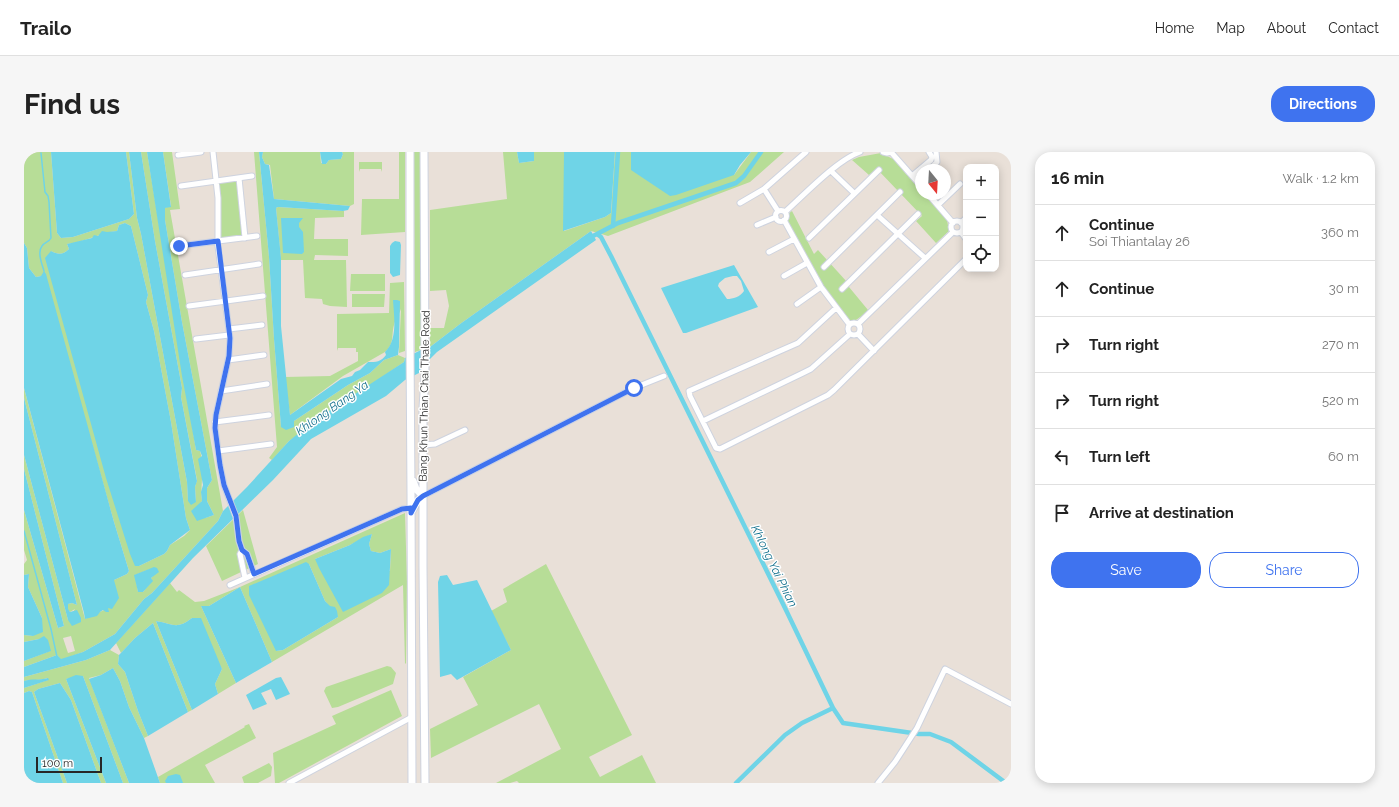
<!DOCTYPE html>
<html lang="en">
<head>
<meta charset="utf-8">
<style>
	body { margin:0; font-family:Raleway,sans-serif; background:#f6f6f6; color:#222 }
	.controls { position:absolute; right:12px; top:12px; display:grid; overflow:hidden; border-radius:8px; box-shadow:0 2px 10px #0003 }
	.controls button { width:36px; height:36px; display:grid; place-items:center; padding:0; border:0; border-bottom:1px solid #e0e0e0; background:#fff; color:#222; font:20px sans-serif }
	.compass { position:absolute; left:891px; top:12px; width:36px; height:36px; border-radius:50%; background:#fff; box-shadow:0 2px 10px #0003; rotate:162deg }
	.scale { position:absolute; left:12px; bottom:10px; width:66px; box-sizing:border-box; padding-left:4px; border:2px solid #262626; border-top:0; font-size:11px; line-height:14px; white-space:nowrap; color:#262626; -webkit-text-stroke:3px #fff; paint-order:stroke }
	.stop { position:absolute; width:12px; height:12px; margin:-9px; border:3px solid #3f73ef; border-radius:50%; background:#fff }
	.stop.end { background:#3f73ef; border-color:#fff; box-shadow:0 1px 4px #0008 }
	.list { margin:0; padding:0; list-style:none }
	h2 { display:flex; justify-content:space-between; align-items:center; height:52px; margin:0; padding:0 16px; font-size:17px }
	h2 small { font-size:13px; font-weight:400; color:#767676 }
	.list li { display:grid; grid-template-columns:26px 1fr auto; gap:12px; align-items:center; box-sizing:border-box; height:56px; padding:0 16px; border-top:1px solid #e0e0e0 }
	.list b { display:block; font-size:15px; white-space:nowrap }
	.list p { margin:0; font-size:13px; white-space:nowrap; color:#767676 }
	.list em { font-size:13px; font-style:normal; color:#767676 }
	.actions { display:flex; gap:8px; padding:12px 16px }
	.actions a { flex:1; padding:9px 0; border:1px solid #3f73ef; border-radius:16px; text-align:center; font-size:14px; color:#3f73ef }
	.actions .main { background:#3f73ef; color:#fff }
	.icon { flex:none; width:22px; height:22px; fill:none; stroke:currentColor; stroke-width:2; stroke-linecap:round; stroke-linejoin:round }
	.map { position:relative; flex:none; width:987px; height:631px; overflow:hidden; border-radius:16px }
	header { display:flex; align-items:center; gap:24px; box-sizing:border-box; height:56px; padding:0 20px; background:#fff; border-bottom:1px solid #e0e0e0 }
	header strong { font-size:19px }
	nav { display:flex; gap:22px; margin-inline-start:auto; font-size:14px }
	.intro { display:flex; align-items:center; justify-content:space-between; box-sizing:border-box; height:96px; padding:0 24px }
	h1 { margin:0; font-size:28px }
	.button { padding:10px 18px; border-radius:16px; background:#3f73ef; color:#fff; font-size:14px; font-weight:700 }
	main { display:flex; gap:24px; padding:0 24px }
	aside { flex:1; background:#fff; border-radius:16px; box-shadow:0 2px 10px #0003 }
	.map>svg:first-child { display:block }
</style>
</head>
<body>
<header>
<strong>Trailo</strong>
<nav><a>Home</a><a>Map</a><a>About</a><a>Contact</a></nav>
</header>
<div class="intro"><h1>Find us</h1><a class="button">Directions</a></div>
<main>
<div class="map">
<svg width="987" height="631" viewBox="0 0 987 631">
	<rect width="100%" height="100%" fill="#e9e0d8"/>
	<path fill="#b7dd97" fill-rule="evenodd" d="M0,0H27L33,81L37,86L49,85L105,67L110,62L102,0H105L113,66L117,82L163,330L164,349L172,350L171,335L173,328L157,245L158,236L131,89L117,0H123L172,298L176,299C181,314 176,334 178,349L174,354L181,366L190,363L183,349V336L188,328L158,170L141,68L140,56L147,54L139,0H148L156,57L146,58L199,359L194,369L128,441L120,447L91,482L59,500L37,508L33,503L0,515V509L26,499L15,487L0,490V483L9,484L18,466L4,435L5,422L0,423V412L3,408L0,398V358L34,476L40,474L0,317V303L44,468L51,457L46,460L44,458V452L48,451L53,453L0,246V236L61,467L80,458L84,459L83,456L90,428L103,422L105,419L90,370L52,235L17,124L12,125L5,116L3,96L0,91ZM101,71L107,74L109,82L124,143L122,150L130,179L147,270L162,366L166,378L160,384L146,393L143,399L140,402L115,414L27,99C35,103 38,103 45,97L43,92C61,90 76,81 93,79L95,73ZM126,417L131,422L127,426L128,429L119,440H114L111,423ZM47,484L51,499L44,501L39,486Z
		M230,0H235L245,105L250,187L257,275L270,269L324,233L346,221L360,208L374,203L381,206L380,210L265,289L248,308L245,306L253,295Z
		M239,0H296L297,11L302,12L305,8L317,7L319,2L318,0H330V52L326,54L250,47L246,13L241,12L238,5Z
		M375,0H381V80L337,83L338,47H375Z
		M390,0H398L397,198L391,200Z
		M479,0H493L495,11L510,9V0H540V79L581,65L587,61L591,0H607V18L710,23L727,0H760L726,30L584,84L567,79L436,172L406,195V176H420L425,154L422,138L406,139V58L483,47Z
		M857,1L869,7L897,39V42H900L923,68L925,79L912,91L892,69L898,64L853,17L845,23L828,8L835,5Z
		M335,10H358V20L357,17H336L335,20Z
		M214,28L219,85L196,87L197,58L195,30Z
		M254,55L320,59V65L291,66L290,87H324V104L291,103L290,108H322L323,155L306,154L299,152L298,147L281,146L279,108H257L252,56Z
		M768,59L790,102L794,98L823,130L825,135L844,158C839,162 833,170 826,169L796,130L763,69L764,62Z
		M327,122H361V139H326Z
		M380,130L381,199L375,201L377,157C375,162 371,168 370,173C367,184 371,191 361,200L319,224L266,263L261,225L306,224L334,209V200H332V196H314L313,199V162L365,161L366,131Z
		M328,142H361L360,155H328Z
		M219,358L234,412L198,429L182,394Z
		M381,361L383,430L382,511L381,512L379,433L248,510L216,435L185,454H177L212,531L194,542L191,532L198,517L168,466C152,478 150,472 132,469L168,558L164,560L129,471L111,486L97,501L92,491L146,431L153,440L155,438L171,450L180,449L216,435ZM348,382L345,392L347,399L356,401L367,397L366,419L291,407L326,393ZM285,412L301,449L314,465L259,498L252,499Z
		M522,412L608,583L565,605L576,625L618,603L632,631H495L493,629L486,631H472L537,597L515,552L407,606L406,577L454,553L439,525L487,498L467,459L483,450L479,437Z
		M86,498L95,503L94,512L101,520L114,559L124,584L120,586L105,555L96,529L89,516L77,523L65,526L105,631H99L59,524L42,527L82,631H77L47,548L36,531L14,537L10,540L43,631H39L8,540L5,539L0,541V536L24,528L23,526C15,529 8,527 0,529V525L62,508Z
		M363,514L367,515L372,521L369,532L314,555L308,556L300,539L302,535Z
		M367,538L378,564L255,631H251L249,601L312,572L308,564Z
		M225,572L232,586L181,613L191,631H136L134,625L221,575L220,574Z
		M245,611L248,615L247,624L234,631H220L218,625Z"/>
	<path fill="#6fd4e7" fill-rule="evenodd" d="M27,0H102L110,62L105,67L49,85L37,86L33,81Z
		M105,0H117L131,89L158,236L157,245L173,329L171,335L172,350L167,353L164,349L163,330L117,82L113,66Z
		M123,0H139L147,55L141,56V68L158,170L188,328L183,336V349L190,363L173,369L167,359L178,349L177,340L179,333L174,307L178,304L176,299L172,298L158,224Z
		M235,0H239L238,5L241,12L245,13L250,47L326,54L324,58L319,59L254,55L252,56L257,106V174L266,263L317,227L328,224L331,220L336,218L344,210C352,210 357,210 362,203L361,200C374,188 370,164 369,148H373L376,149L375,195L374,203L360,208L346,221L324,233L270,269V275L262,278L257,275L250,187L245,105Z
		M296,0H318L319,2L317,7L305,8L302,12H298Z
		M493,0H510V9L495,11Z
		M540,0H591L587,61L581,65L539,79Z
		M607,0H727L716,13L710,23L652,43L646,44L607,18Z
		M257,66H279L275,71V75L279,80L280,100L278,102L259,101Z
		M101,71L107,74L109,82L124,143L122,150L130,179L147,270L162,366L166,378L146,393L143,399L140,402L115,414H111L106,402L82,326L21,106L27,99C35,103 38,103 45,97L43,92L68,86L70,83L74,84L78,79L83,80L93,79L95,73Z
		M567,79L572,88L413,200L405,208V216L381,228L362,244L287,287L249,328L169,406L86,498L62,508L0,525V515L33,503L37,507L59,500L91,482L120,447L128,441L194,369L199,359L223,335L265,289L291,268L380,210L381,206L397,198L406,195L436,172Z
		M371,89L376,90L377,93L376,123L369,125L366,121V94L368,91Z
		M0,91L3,96L5,116L12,125L17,124L20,119L22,122L90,370L105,419L103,422L90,428L95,446L88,457L84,456L85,460H82L79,458L76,460L73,464L61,467L60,461L0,236Z
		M710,113L734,155L662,181H659L637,136ZM709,124H713L717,129L720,139C716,145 709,147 703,147L694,134L695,131L701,126Z
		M0,246L53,453L48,451L44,452V457L46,460L53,458L57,466V470L48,474L44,468L0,303Z
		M0,317L40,474L34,476L0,358Z
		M348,382L345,392L347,399L356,401L367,397L365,433L358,441L319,460L295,416L291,407L326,393L339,385Z
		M282,410L285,412L301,449L306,454L311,455L313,459L314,465L259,498L252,499L225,443V434Z
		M130,415L133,416L135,420L127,426L129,429L119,440H114L110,423Z
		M5,422L4,435L18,466L19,480L9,484L0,483V423Z
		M423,423L429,433L453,428L487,498L433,528L427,522L416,525L414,430L416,424Z
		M216,435L248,510L212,531L177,454H185Z
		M168,466H177L198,517L191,532L194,542L168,558L132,469C150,472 152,478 168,466Z
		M129,471L164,560L124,584L114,559L101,520L94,512L95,503L111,486Z
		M20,484L24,488L27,499L0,509V490L15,487Z
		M89,516L96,529L105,555L120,586L136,631H105L65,527L77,523Z
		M52,523L59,524L99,631H82L42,527Z
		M257,525L266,542L252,548L247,537L237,541L243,552L229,558L222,543L252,526Z
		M24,526L25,528L0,536V529C8,526 14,529 24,526Z
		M36,531L47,548L77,631H43L10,540L14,537Z
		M5,539L8,540L39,631H0V541Z
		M152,622L156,623L159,631H142L141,629L144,624Z"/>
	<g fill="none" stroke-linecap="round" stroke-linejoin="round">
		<path stroke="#6fd4e7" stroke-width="1.5" d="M17,1L21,40L24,44L25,50L27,86C25,90 21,90 18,94C13,100 18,112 20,119
			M0,379L27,477L33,505"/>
		<path stroke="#6fd4e7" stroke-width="4.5" d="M589,74L594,0
			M573,82L594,71L712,31L720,24L737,0
			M565,86L573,82L577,85L587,104L762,458L809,556L819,571L895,582H906L927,590L982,631
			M712,631L761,583L778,571L809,556"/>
		<defs>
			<path id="street" d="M189,0L194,46V94L206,186L205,204L192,263L191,276L196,313L200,333L212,365L215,389L218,398L223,402L230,422
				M859,0L863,1L867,0
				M867,0L897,34
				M154,3L177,0
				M905,18L913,10L912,0
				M807,19L830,41
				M888,24L907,8L908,5L905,0
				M215,26L221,86
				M157,34L228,24
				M740,37L754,59
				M904,42L929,71
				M716,51L740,37L782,0
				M914,53L936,32
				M751.5 64a5.5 5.5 0 1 1 11 0a5.5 5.5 0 1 1-11 0Z
				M761,60C780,43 813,8 836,0
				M853,63L901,106
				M760,68L797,135L825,172
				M927 75a6 6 0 1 1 12 0a6 6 0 1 1-12 0Z
				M937,71L942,66
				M733,73L752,65
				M937,80L942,87
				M785,86L855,18
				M155,94L233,84
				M745,100L770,87
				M800,115L876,40
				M161,123L235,112
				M760,124L783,111
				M818,137L894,62
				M773,152L797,135
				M165,154L239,144
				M812,156L774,191L665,239L666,244L692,296L696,297L804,243L810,238L942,107
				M824 177a6 6 0 1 1 12 0a6 6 0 1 1-12 0Z
				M834,172L929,80
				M205,177L238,173
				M834,182L850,199
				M172,187L205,183
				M204,208L240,203
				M197,239L243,232
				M679,269L779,221L787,217L826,182
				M191,270L245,263
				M399,293L411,292L441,278
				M194,299L247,292
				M399,344L610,236L640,224
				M218,398L216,402L221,426
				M206,433L378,357L387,356
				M265,631L388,565
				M854,631L871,610L893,576L921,517L987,552"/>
			<path id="secondary" d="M386,0V192L387,342L388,631
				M400,0L401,225L399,256V414L401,631
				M388,359L394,348L399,344L392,337L389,329"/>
		</defs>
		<use href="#street" stroke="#ced3df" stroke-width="7"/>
		<use href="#secondary" stroke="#ced3df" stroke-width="9"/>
		<use href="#street" stroke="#fff" stroke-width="5"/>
		<use href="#secondary" stroke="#fff" stroke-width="7"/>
	</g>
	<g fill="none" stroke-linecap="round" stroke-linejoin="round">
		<path stroke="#3f73ef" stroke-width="5" d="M155,94L194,89L206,186L205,204L192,263L191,276L196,313L200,333L212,364L215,389L218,398L223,402L230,422L378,357L387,356V361L394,348L399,344L610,236"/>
	</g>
	<g text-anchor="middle" stroke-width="3" stroke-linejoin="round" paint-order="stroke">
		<g font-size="11" fill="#262626" stroke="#fff">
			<text transform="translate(400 244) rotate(-89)" y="4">Bang Khun Thian Chai Thale Road</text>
		</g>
		<g font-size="12" font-style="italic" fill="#14718d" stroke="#fff">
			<text transform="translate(308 256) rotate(-35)" y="4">Khlong Bang Ya</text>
			<text transform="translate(750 414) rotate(64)" y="4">Khlong Yai Phian</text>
		</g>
	</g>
</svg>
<div class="controls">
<button>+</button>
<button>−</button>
<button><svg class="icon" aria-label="locate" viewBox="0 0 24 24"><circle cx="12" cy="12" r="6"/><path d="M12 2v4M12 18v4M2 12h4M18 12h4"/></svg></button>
</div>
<svg class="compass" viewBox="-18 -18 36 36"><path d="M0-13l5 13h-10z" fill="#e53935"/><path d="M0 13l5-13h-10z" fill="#767676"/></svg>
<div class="scale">100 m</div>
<div class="stop" style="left:610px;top:236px"></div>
<div class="stop end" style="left:155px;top:94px"></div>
</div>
<aside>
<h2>16 min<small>Walk · 1.2 km</small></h2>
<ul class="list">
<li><svg class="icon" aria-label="ahead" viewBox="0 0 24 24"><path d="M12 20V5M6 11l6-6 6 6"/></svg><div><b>Continue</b><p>Soi Thiantalay 26</p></div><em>360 m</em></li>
<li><svg class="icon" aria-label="ahead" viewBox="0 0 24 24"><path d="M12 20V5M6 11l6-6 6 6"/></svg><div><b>Continue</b></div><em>30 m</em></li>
<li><svg class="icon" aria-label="right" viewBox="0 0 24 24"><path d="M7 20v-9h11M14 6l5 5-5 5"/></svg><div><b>Turn right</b></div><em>270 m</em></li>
<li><svg class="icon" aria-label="right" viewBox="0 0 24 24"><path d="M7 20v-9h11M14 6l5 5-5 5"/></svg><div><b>Turn right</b></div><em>520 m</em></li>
<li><svg class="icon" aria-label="left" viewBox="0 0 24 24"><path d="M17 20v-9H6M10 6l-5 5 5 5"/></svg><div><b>Turn left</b></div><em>60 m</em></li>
<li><svg class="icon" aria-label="arrive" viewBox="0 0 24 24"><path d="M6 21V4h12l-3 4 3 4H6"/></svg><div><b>Arrive at destination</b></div></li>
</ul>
<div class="actions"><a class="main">Save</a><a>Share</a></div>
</aside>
</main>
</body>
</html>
